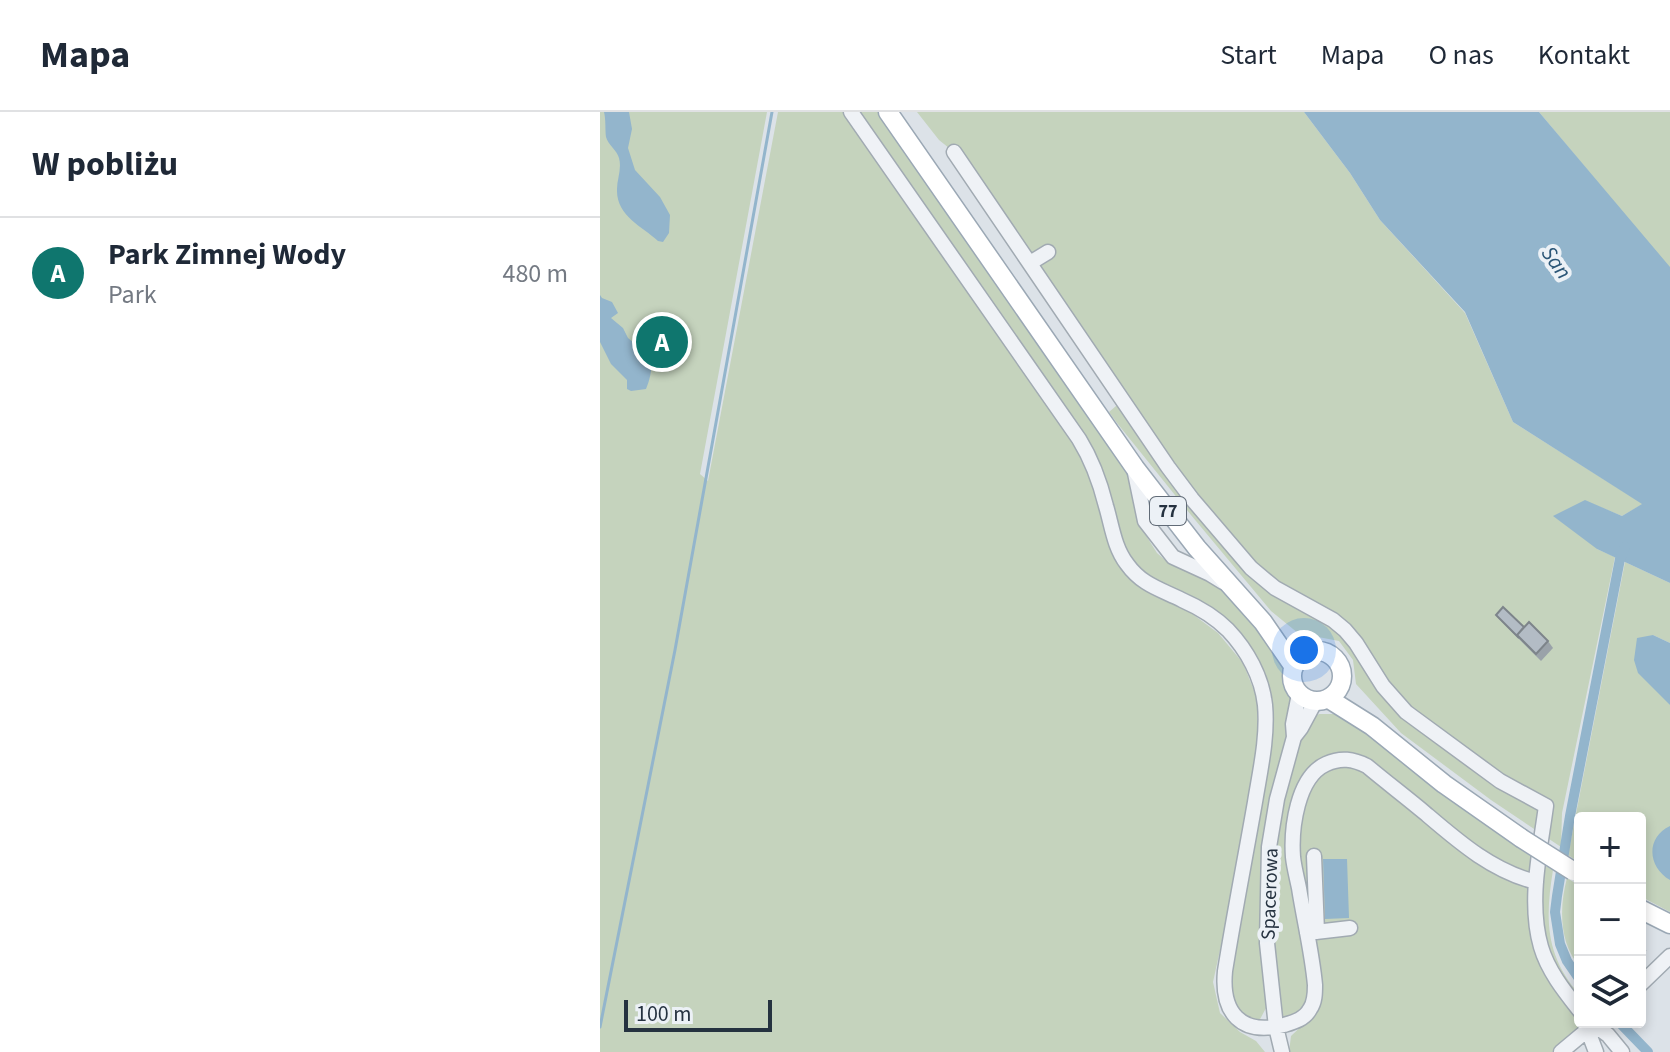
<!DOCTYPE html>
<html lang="pl">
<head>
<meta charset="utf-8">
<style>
	body { margin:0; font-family:"Source Sans 3",sans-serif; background:#f2f2f3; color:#1f2937 }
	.controls { position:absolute; right:24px; bottom:24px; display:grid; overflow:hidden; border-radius:8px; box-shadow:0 4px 12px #0003 }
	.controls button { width:72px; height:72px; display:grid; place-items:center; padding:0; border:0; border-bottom:2px solid #e0e1e3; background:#fff; color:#1f2937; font:40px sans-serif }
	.scale { position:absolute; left:24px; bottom:20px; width:148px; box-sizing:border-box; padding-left:8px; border:4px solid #253240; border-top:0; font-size:22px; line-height:28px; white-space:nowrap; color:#253240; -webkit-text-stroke:6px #ecf1f6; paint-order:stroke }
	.you { position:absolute; left:704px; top:538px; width:28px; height:28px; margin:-20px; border:6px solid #fff; border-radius:50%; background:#1a73e8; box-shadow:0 0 0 12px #1a73e833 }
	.badge { display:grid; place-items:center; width:52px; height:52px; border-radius:50%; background:#0f766e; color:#fff; font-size:26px; font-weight:700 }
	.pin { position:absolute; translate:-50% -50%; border:4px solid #fff; box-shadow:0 2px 8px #0006 }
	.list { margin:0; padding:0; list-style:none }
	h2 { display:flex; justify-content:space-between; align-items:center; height:104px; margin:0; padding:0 32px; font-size:34px }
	h2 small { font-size:26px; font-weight:400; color:#747a83 }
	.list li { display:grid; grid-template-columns:52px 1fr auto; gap:24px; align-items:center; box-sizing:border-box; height:112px; padding:0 32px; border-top:2px solid #e0e1e3 }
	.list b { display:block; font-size:30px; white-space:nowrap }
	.list p { margin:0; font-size:26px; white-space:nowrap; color:#747a83 }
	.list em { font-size:26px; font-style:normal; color:#747a83 }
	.icon { flex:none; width:44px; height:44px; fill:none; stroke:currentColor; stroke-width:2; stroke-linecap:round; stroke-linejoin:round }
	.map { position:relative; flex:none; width:1070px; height:940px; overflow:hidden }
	header { display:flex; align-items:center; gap:48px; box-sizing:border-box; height:112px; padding:0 40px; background:#fff; border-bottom:2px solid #e0e1e3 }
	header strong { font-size:38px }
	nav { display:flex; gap:44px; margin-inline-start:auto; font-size:28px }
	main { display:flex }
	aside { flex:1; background:#fff }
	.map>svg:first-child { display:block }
</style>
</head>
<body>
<header>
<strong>Mapa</strong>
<nav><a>Start</a><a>Mapa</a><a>O nas</a><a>Kontakt</a></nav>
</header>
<main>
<aside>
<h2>W pobliżu<small></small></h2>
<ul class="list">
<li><span class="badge">A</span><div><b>Park Zimnej Wody</b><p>Park</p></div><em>480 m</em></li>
</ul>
</aside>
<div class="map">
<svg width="1070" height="940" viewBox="0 0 1070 940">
	<rect width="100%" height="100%" fill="#dce2e8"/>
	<path fill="#c5d3bd" d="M0,0H167L100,362L108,369L178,0H244L467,321L486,352L499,386L509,430L527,465L552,483L587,498L618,521L643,551L657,586L658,627L636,765L613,870L620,901L640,920L656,929L665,940H0Z
		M258,0H278L529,363L540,414L557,441L565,448L616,473L627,482L671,530L684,552L693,589L692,602L669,694L661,816L666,896L658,911L639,902L628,882L668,621L642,529L561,478L527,446L500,361Z
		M317,0H704L750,61L780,108L865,201L913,310L1043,392L1022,404L985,389L997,437L1015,445L962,701L961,735L891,688L801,621L756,572L753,548L739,529L718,525L704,526L671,499L591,403L517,311L509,300L523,288L354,40L339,28Z
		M939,0H1070V157Z
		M1025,450L1070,471V531L1053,523L1070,593V800L1040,784V706H980V751L968,743Z
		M719,602H737L754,608L839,678L935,747L932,762L885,745L767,650L734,645L694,693L711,871C707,891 706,896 687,906L682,903L678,893L673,841V758L681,696L695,637L713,606Z
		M737,652L764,657L931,776L958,881L984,914L952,940H689L691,924L710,906L719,886L701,773L697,717L710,672Z
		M942,752L953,758C945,807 945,844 980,883V891L958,863L941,815Z
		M967,766L980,774V855C959,831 959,796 967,766Z"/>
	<path fill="#93b5cc" d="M4,0H29L32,17L28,36L35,58L60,85L70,103L69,121L63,130L58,129C42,114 16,104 17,77C17,67 22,57 19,46C17,38 8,33 6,25C5,17 6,8 4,0Z
		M704,0H939L1070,155V471L997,437L953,404L985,388L1022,404L1042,392L913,310L865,200L780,108L750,61Z
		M0,183L2,186L12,190L18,201L11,206L23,216L28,226L34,231L45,230L50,234C53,249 52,263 46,277L31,279L27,277V268L11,252L0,230Z
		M1053,523L1070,531V593L1038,561L1034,548L1037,526Z
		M1070,714V768C1048,755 1045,726 1070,714Z
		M723,747H747L749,806L725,807Z"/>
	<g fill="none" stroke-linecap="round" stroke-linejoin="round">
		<path stroke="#93b5cc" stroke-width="3" d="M0,915L75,538L172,0"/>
		<path stroke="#93b5cc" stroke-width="10" d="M980,868L967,849L960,832L955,800L957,784L970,704L1020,447L1025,435
			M1019,910L1048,940"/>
		<defs>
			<path id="minor" d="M251,0L479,327C492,348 500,370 506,394C512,414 514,435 527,452C542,473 560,477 582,488C598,495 615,505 628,518C647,538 662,565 665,593C668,625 660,659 655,690C645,747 634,803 625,859C621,901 641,924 684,913C694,910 705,907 710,897C715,890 715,881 715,873C712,840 704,808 699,776C697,766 694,755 693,745C691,717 697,665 726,652C741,645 753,647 767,654C786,670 806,685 825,701C859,730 892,759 936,770
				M354,40L568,355L592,387L651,456L675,476L733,508L745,518L756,531L783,574L806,600L900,669L946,694C940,739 928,790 941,835C948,859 965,880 980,899
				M430,151L448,140
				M535,361L545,409L573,445L610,462L623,470
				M694,625L701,616L715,590
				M714,744L717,820
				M707,821L750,816
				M1040,873L1070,844
				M990,910L1008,923L1022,940
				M988,919L996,940
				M682,940L676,915L667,831L669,735L677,687L694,625L693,612L699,582
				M961,940L997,910"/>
			<path id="major" d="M288,0L535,356L597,436L663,510L694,555
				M692 564a25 25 0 1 1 50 0a25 25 0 1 1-50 0Z
				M729,587L772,614L844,672L921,726
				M1040,797L1070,812"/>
		</defs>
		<use href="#minor" stroke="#a1aab2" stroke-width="17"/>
		<use href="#major" stroke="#9ba8b5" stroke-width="21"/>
		<use href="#minor" stroke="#eff2f6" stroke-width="14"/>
		<use href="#major" stroke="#fff" stroke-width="18"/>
		<defs>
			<path id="major-bridge" d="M921,726L973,759"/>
		</defs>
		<use href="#major-bridge" stroke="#9ba8b5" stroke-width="21" stroke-linecap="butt"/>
		<use href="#major-bridge" stroke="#fff" stroke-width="18"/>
	</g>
	<path fill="#9aa2a9" d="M897,505L924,515L948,529L953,536L941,549Z"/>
	<path fill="#b3bcc5" stroke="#7d848a" stroke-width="2" d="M903,495L924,515L917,523L919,526L896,503Z
		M929,510L948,529L936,542L917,523Z
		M1040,832L1045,838L1040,842Z"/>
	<g text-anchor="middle" stroke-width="8" stroke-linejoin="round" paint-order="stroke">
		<rect fill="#ecf1f6" stroke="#616b77" stroke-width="2" x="550" y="385" width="36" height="28" rx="6"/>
		<g font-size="18" font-weight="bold" fill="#253240">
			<text x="568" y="405">77</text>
		</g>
		<g font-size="20" fill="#253240" stroke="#ecf1f6">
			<text transform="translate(669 782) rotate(-88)" y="7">Spacerowa</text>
		</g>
		<g font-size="22" font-style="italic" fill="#2b5677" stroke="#ecf1f6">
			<text transform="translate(957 150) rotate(54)" y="8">San</text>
		</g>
	</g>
</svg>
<div class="controls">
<button>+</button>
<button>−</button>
<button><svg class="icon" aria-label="layers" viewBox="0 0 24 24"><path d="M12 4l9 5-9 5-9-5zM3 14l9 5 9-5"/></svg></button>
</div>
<div class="scale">100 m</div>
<div class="you"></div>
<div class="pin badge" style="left:62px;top:230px">A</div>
</div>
</main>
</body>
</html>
